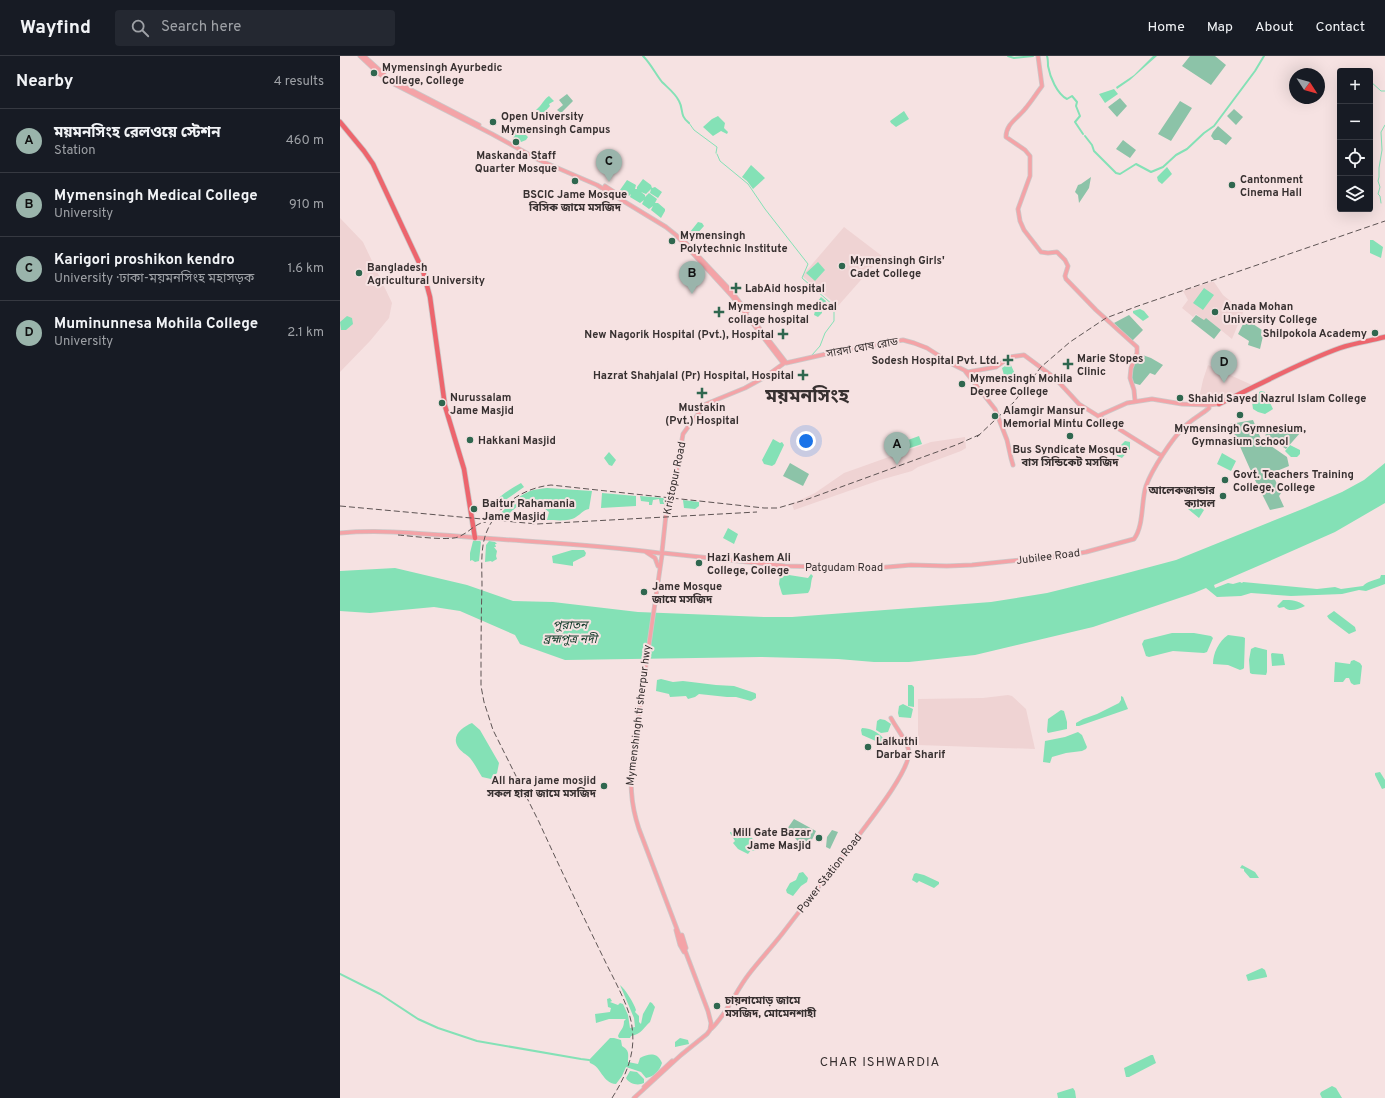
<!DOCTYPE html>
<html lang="en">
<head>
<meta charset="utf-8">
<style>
	body { margin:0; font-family:Overpass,"Noto Sans Bengali",sans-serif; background:#242831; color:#f1f3f6 }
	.controls { position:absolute; right:12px; top:12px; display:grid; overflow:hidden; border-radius:4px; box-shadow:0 4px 16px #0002 }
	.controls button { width:36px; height:36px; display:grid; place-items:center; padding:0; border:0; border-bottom:1px solid #363941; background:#171b24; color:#f1f3f6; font:20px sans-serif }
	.compass { position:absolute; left:949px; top:12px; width:36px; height:36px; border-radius:50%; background:#171b24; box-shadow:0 4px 16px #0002; rotate:126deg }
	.you { position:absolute; left:466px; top:385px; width:14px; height:14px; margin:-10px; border:3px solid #fff; border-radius:50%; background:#1a73e8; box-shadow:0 0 0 6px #1a73e833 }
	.badge { display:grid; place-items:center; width:26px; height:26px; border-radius:50%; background:#9ab4ab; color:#111; font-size:13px; font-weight:700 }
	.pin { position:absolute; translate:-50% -33px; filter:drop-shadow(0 1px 2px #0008) }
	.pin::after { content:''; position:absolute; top:21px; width:14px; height:12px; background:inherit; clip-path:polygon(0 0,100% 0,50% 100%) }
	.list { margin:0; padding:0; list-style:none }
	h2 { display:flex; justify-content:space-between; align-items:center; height:52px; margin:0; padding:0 16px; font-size:17px }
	h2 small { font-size:13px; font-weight:400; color:#9ea1a6 }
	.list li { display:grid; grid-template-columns:26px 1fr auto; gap:12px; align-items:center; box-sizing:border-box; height:64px; padding:0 16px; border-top:1px solid #363941 }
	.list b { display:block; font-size:15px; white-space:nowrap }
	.list p { margin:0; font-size:13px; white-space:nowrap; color:#9ea1a6 }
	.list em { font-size:13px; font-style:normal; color:#9ea1a6 }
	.icon { flex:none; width:22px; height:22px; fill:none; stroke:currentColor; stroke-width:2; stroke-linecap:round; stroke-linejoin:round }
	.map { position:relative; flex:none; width:1045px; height:1042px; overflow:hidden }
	header { display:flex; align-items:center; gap:24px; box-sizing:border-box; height:56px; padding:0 20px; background:#171b24; border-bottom:1px solid #363941 }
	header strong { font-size:19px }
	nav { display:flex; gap:22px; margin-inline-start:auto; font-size:14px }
	.search { width:280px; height:36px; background:#242831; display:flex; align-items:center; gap:10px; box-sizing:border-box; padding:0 14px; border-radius:4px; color:#9ea1a6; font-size:15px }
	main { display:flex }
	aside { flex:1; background:#171b24 }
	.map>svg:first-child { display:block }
</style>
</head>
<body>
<header>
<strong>Wayfind</strong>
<div class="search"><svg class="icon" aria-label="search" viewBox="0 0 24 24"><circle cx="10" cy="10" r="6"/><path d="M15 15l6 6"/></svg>Search here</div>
<nav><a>Home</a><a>Map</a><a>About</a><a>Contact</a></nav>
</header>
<main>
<aside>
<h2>Nearby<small>4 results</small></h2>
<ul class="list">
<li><span class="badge">A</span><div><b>ময়মনসিংহ রেলওয়ে স্টেশন</b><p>Station</p></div><em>460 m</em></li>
<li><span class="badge">B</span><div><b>Mymensingh Medical College</b><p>University</p></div><em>910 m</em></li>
<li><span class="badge">C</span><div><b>Karigori proshikon kendro</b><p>University · ঢাকা-ময়মনসিংহ মহাসড়ক</p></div><em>1.6 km</em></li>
<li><span class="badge">D</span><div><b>Muminunnesa Mohila College</b><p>University</p></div><em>2.1 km</em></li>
</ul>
</aside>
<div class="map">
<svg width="1045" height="1042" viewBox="0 0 1045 1042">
	<rect width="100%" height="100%" fill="#f6e2e2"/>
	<path fill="#efd3d3" d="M0,162L23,186L52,247L49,262L30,285L0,316Z
		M504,171L542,200L498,250L462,220Z
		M871,226H874L883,239L894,248L904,254L892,283L866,262L864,264L856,258L853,261L842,252L848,244L843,235Z
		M868,309L912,329L874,347H858L863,324Z
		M625,381L626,392L621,395L578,411L572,415L540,424L454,454L452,448L475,437L504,417L591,386Z
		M668,639L672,640L686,653L695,693L578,689V643L643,642Z"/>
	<path fill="#8cc3a8" d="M850,0H875L886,9L871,29L842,10Z
		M227,38L233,45L221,57L217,54L223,49L219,44Z
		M780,42L787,50L777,61L768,51Z
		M840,45L852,52L831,85L818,78Z
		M894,53L903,61L896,69L887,60Z
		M878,70L892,82L886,89L879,84H874L871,80L873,76Z
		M783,84L796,94L790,102L776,93Z
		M751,121L749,132L739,147L738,139L735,136L738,129L741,128Z
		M789,259L803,274L792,285L774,267Z
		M856,259L864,264L866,262L881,274L874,283L851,265Z
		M910,266L922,274L921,279L923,280L920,293L908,289L909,285L898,278L903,268H909Z
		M797,297L811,302L823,309L815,319L810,317L800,329L793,327C789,316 793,307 797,297Z
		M913,364L921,383L947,401L949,410L932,417L941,437L939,440L944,451L930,454L914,422L890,368Z
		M950,372L960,377L946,393L925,379C933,373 941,373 950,372Z
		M450,407L469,418L463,430L443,420Z
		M454,763L476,775L470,788L466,786L463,791L447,773Z
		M492,774L498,776L490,793L486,791L487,781Z"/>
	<path fill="#84e1b6" d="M813,0H817L790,24L777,33L776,31L794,19Z
		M774,33L778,38L765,47L759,38Z
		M209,40L214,45L209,48L210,50L201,60L196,54C202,49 204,43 209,40Z
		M564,55L569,63L556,71L551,67L550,65Z
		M378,60L385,67L384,72L388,76L387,78L381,75L373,80L363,71L372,63Z
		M178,71L188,81L186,84L181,86L170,79Z
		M411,109L425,122L413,133L407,125L402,121Z
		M827,111L832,118L822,128L818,125L817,121Z
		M303,123L311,129L312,132L315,131L322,136L318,142L310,137L311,133L306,138L301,136L305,139V141L309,137L317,143L315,147H318L325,153V155L321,162L311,154L313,150L309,153L302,148L304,144L300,147L290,141L291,138L289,140L280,134L287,124L296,129L295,133H297V131Z
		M358,166L362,167L364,170L355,180L350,176Z
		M1030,184H1033L1043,191L1041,202L1030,197Z
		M478,206L485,214L475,225L466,217Z
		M864,232L874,239L863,254L853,247Z
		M481,241L486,245L482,253V257L478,261L474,259L476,251L475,249Z
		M800,253L804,255L809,261L803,265L793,257V255Z
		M7,260L12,262L13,268L6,274H1L0,266Z
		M670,307L675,318L665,323L662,312Z
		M921,335L925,336L933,353L925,358L918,356L913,353C912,344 910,341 919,338V336Z
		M579,380L582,388L549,399L546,392Z
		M433,383L440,387L442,386L444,389L435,408L432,410L424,408L422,404Z
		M785,385L790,386V393L782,402L777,400L776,394Z
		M950,389L960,394V398L957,401H951L945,395Z
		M269,396L276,404L272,410L269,409L264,402Z
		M882,397L896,405L891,415L877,408Z
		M1045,407V447L995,476L925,507L874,529L875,532L888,527L893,528L900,526L902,527L903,526L977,533L995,531L1001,533L1023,530C1028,525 1033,525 1040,522L1041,519H1045V528L1026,535L1019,534L1002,538L951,540L911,537L901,540L877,541L866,532L854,537L753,571L635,599L569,606H534L498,603L421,601L225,604L180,588L175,579L120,555L94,551L30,557L0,555V515L55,512L127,529L173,545L213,546L298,556L425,561H452L651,546L707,537L776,520L836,504L965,452L1002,436L1024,424Z
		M181,427L184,431L164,445L155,453L151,450C159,440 170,433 181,427Z
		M207,432L252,435L249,453C243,454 241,458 236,461C229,466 216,464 207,464L209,456L201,450L199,445C186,443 171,453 164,464L161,465L157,462C165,451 178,440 190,435C195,433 201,433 207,432Z
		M262,437L296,440V450L261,452Z
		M300,440L323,442L325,444L324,448H320L319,443L313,444L312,449H309V446L301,445Z
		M343,444L359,446V450L355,453L344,452Z
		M851,446L855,448L864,454L859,462L848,453Z
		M388,472L398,478L394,488L383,482Z
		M133,485H140L141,486L139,505L135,506L132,504L130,505V497Z
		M149,485L155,486L157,488H155L156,491H154L157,495L156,500L157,503L152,506L151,505L145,506L146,489Z
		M232,494H244L246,497L245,500L233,506V510L213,507L212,500Z
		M471,518L473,520C470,526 472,532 468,537L443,539L442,538L439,528L440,520L449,519L468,522Z
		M943,544C951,544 958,544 965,550C958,553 950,557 944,551L939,552L937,550Z
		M994,555L1015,571L1016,575L1009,578L989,563L987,560Z
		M832,577H854L871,580L873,582L867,596L864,597L833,595L809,601L806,600L802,588L804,584Z
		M888,579L903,581L905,582L904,612L903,613L900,614L888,609L873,608C873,597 879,585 888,579Z
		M915,591L927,594V616L926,619L912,618L910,617L909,604L911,593Z
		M932,597L943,598L945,609L932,610L931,598Z
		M1014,604L1020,607L1022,610L1020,628L1014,629L1011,627L1009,622H1006L1003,626H994L995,606L1010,608L1011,605Z
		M321,623L333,626L343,625L376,629L394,630L415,637L416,638V642L411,645L396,641H387L359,638L355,641L348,643L346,640L330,641L329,638L316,635L317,624Z
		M568,629H572L574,631V651L568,650Z
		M781,640L783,641L788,653L739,670H736V667L743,663L757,658L779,647L781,644Z
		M563,648L573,653L571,662L559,661L558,657L559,650Z
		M721,654L724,655L727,666V673L708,677L707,675L708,663Z
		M540,663L545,664L551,668L548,676L541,677L536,674L537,665Z
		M132,667L140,674L159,707L157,717L151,723L142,721C138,715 135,708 130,702C126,698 121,696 118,691C111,680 122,671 132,667Z
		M522,672C530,672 538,676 543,682L542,686H538L522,679L521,674Z
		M738,676L742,679L747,691L746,693L742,695L726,697L712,701L710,707L703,706L705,685L725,681Z
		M1040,716L1045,724V732L1042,733L1035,719V717Z
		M404,775L407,776L417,788V794L414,795L411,794L408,798L398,793L393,787L395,785L390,777V776L400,779Z
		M902,809L915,816L919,822H910L904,815V813L900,812Z
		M463,816L468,822L467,826L461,830L453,840L447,837L446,834L450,827L456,824L459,817Z
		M576,817L584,819L599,826V828L594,832L579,825L577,827L572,824L574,818Z
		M922,912L925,914L927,920V921L908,925L906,919Z
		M280,929C285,933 294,947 296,954L295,956L299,960V966L301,968L303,958L310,946L312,947L315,951L310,966C303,972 302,978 291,980L290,982H279L278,980C280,974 284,973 284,965L286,963H269L256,967L255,958L270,956L271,952L268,951L267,943L270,942L272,945L270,946L278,949L280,947L283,948L288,959L290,972L295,971L294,962Z
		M270,982H274L281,984L282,990C290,995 288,998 288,1006L298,1008L300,1002C309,997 318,996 322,1007C320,1014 314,1021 306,1022L301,1016L286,1011L282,1020L276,1028C262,1027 262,1011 250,1007L249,1004Z
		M340,982L348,984L349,988L335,991V986Z
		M811,999H813L816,1007L789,1021H786L784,1012Z
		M290,1015L297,1016L304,1023V1027C298,1030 289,1028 286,1022Z
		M992,1030L996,1032L1002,1042H982L980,1038L981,1036Z
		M733,1032L735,1035L736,1042H718L717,1037Z"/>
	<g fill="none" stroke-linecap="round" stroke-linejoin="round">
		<path stroke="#84e1b6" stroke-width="1" d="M1030,25L1041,35H1045
			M349,67L354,74L377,91L376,97
			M377,98L380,105L408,128L425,153L468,208L462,222L493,249L494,252V265L485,277L480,290L472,299
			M1041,147L1040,140L1038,138L1040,131L1038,125L1039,121V112L1042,94L1041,76L1045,69"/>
		<path stroke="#84e1b6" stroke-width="2" d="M303,0C311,8 315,17 322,26C328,32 335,37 339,45C344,54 339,59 349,67
			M668,0L674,2L693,0
			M707,0C708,3 708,6 708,10C710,21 717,38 727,43L732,40L737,46L736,50L740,60L735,66L743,78
			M745,80L752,89L754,95L776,117L780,118L796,108L811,116L823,111L836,99L847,93L864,77L874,70L915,15L924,0
			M0,918L40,938L78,963L98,972L137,985L241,1003L249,1004"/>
		<defs>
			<path id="major" d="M20,0L38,17L54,28L152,78L199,104L257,129L326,171L336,179L391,239L443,307
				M24,0L44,18
				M698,0L702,30C696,38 691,46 685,53C677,63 666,68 666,81L685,94L690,100V120L678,153L680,165L684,174L701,196L708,197L717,196L725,204L728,210L725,220L726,223L756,254L797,291V297L791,312L790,322L794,334L795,345
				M54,25L139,69
				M265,130L282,141
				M345,186L392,236L407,256
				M417,269L445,305
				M446,307L504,294L563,284L574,287L587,292L612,308L628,316L656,311L670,301L684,299L715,322L739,348L822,400
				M625,315L655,353L667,384L671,402L673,409
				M869,349L877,348
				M758,360L787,347L812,343L842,348L869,349
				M0,477C42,473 86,478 128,481C192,486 256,488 319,497
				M306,496L315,502L318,510
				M322,496L327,449L335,425L343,378L348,371L366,348L405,332L425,321L443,308
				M323,497L445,510L536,512L571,509L607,510L632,509L729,499L746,496L794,483C804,470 801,445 806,430C812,413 832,383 844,371C852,363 861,359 869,352
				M336,874L340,889L344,896
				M342,879L346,892
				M371,973C387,958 395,936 409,918C419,905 431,892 442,878C465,848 489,817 513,787C526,769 568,718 569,697C569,687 556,672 551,662
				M304,1031L332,1005
				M294,1042L341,999L367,978L370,974L371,967L368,955L299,773C290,746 290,726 293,698L322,499"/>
			<path id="highway" d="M0,66L24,95L33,108L83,215L90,241L105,350L124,413L135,482
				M879,348C919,329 958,307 1000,292C1015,287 1030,285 1045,281"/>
		</defs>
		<use href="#major" stroke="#cbc9c9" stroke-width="5"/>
		<use href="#highway" stroke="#cbc9c9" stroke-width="6"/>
		<use href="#major" stroke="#f4a3a7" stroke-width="3.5"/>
		<use href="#highway" stroke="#ed656d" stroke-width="4.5"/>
		<path stroke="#5e5454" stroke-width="1" stroke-dasharray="6 3" stroke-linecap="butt" d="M637,381L674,346L701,311L730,286L766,262L798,250L1045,165
			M0,450L197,468L417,456
			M58,479C71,480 108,485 118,481C129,477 135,467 146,466
			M272,1042C286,1020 296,997 292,971C290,951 273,922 264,903C242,858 220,812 199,766L153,674L144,646L141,630C141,597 141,563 142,529C142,512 140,491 147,475C158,449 183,432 211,429L424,452H438L468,443L616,389L641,378"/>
	</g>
	<g fill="#2f674f" stroke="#f6e2e2" stroke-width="1.5">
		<circle cx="34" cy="17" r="4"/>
		<circle cx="153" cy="66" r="4"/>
		<circle cx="176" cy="86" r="4"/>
		<circle cx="235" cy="125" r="4"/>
		<circle cx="892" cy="129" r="4"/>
		<circle cx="332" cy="185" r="4"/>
		<circle cx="502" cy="210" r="4"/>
		<circle cx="19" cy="217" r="4"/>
		<path d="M394 226h4v4h4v4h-4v4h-4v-4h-4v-4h4z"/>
		<path d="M377 250h4v4h4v4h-4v4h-4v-4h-4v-4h4z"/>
		<circle cx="875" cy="256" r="4"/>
		<circle cx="1035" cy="277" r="4"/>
		<path d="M441 272h4v4h4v4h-4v4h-4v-4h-4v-4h4z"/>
		<path d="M666 298h4v4h4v4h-4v4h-4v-4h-4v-4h4z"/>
		<path d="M726 302h4v4h4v4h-4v4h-4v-4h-4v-4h4z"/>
		<path d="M461 313h4v4h4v4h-4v4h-4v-4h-4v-4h4z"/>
		<circle cx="622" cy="328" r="4"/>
		<path d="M360 331h4v4h4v4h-4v4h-4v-4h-4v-4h4z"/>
		<circle cx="840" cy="342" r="4"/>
		<circle cx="102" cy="347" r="4"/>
		<circle cx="900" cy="359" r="4"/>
		<circle cx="655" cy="360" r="4"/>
		<circle cx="730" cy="380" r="4"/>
		<circle cx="130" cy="384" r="4"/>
		<circle cx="885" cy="424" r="4"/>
		<circle cx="883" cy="440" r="4"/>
		<circle cx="134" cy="453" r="4"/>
		<circle cx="359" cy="507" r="4"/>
		<circle cx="304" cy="536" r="4"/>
		<circle cx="528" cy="691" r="4"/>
		<circle cx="264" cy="730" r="4"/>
		<circle cx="479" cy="782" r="4"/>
		<circle cx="377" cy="950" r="4"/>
	</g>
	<g text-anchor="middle" stroke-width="4" stroke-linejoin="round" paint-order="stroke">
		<g font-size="11" font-weight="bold" fill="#373030" stroke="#f6e2e2" text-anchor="start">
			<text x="42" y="15">Mymensingh Ayurbedic<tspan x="42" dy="13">College, College</tspan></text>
			<text x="161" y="64">Open University<tspan x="161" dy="13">Mymensingh Campus</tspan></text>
			<text x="176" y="103" text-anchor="middle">Maskanda Staff<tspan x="176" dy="13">Quarter Mosque</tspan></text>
			<text x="900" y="127">Cantonment<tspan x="900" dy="13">Cinema Hall</tspan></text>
			<text x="235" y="142" text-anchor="middle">BSCIC Jame Mosque<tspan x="235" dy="13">বিসিক জামে মসজিদ</tspan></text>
			<text x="340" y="183">Mymensingh<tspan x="340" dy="13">Polytechnic Institute</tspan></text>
			<text x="510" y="208">Mymensingh Girls'<tspan x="510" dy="13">Cadet College</tspan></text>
			<text x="27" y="215">Bangladesh<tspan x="27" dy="13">Agricultural University</tspan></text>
			<text x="405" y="236">LabAid hospital</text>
			<text x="388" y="254">Mymensingh medical<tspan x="388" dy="13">collage hospital</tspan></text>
			<text x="883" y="254">Anada Mohan<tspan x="883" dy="13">University College</tspan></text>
			<text x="1027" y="281" text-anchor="end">Shilpokola Academy</text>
			<text x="434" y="282" text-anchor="end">New Nagorik Hospital (Pvt.), Hospital</text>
			<text x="737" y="306">Marie Stopes<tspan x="737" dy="13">Clinic</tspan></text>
			<text x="659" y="308" text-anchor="end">Sodesh Hospital Pvt. Ltd.</text>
			<text x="454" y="323" text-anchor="end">Hazrat Shahjalal (Pr) Hospital, Hospital</text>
			<text x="630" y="326">Mymensingh Mohila<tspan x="630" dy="13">Degree College</tspan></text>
			<text x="110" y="345">Nurussalam<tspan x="110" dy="13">Jame Masjid</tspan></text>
			<text x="848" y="346">Shahid Sayed Nazrul Islam College</text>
			<text x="362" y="355" text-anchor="middle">Mustakin<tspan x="362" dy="13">(Pvt.) Hospital</tspan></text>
			<text x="663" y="358">Alamgir Mansur<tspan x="663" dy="13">Memorial Mintu College</tspan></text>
			<text x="900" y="376" text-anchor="middle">Mymensingh Gymnesium,<tspan x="900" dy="13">Gymnasium school</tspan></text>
			<text x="138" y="388">Hakkani Masjid</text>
			<text x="730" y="397" text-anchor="middle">Bus Syndicate Mosque<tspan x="730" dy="13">বাস সিন্ডিকেট মসজিদ</tspan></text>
			<text x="893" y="422">Govt. Teachers Training<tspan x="893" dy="13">College, College</tspan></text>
			<text x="875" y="438" text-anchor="end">আলেকজান্ডার<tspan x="875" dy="13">ক্যাসল</tspan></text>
			<text x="142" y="451">Baitur Rahamania<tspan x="142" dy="13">Jame Masjid</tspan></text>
			<text x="367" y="505">Hazi Kashem Ali<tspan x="367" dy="13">College, College</tspan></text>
			<text x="312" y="534">Jame Mosque<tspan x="312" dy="13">জামে মসজিদ</tspan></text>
			<text x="536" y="689">Lalkuthi<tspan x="536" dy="13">Darbar Sharif</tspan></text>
			<text x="256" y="728" text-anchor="end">All hara jame mosjid<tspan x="256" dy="13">সকল হারা জামে মসজিদ</tspan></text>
			<text x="471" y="780" text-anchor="end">Mill Gate Bazar<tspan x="471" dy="13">Jame Masjid</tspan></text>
			<text x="385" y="948">চায়নামোড় জামে<tspan x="385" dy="13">মসজিদ, মোমেনশাহী</tspan></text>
		</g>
		<g font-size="11" fill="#373030" stroke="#f6e2e2">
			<text transform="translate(522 291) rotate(-10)" y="4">সারদা ঘোষ রোড</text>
			<text transform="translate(334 422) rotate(-78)" y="4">Kristopur Road</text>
			<text transform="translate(708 500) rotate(-7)" y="4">Jubilee Road</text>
			<text x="504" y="515">Patgudam Road</text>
			<text transform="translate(298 659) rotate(-83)" y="4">Mymenshingh ti sherpur hwy</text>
			<text transform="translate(489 817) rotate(-52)" y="4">Power Station Road</text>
		</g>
		<g font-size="12" font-style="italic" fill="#143d2c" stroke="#f6e2e2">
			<text x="230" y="573">পুরাতন<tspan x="230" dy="14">ব্রহ্মপুত্র নদী</tspan></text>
		</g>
		<g font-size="13" letter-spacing="1" fill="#373030" stroke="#f6e2e2">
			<text x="540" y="1010">CHAR ISHWARDIA</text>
		</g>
		<g font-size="19" font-weight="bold" fill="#373030" stroke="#f6e2e2">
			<text x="467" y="346">ময়মনসিংহ</text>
		</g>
	</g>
</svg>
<div class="controls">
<button>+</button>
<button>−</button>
<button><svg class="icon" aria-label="locate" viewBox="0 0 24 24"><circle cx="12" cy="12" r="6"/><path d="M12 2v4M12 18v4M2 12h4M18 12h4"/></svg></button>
<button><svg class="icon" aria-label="layers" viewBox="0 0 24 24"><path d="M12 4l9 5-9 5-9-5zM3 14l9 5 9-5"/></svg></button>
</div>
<svg class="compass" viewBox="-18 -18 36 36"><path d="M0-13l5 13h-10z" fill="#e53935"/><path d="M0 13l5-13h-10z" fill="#9ea1a6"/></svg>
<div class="you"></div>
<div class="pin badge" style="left:557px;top:409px">A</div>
<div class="pin badge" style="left:352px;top:238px">B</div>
<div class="pin badge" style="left:269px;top:126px">C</div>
<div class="pin badge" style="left:884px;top:327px">D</div>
</div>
</main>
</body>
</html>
